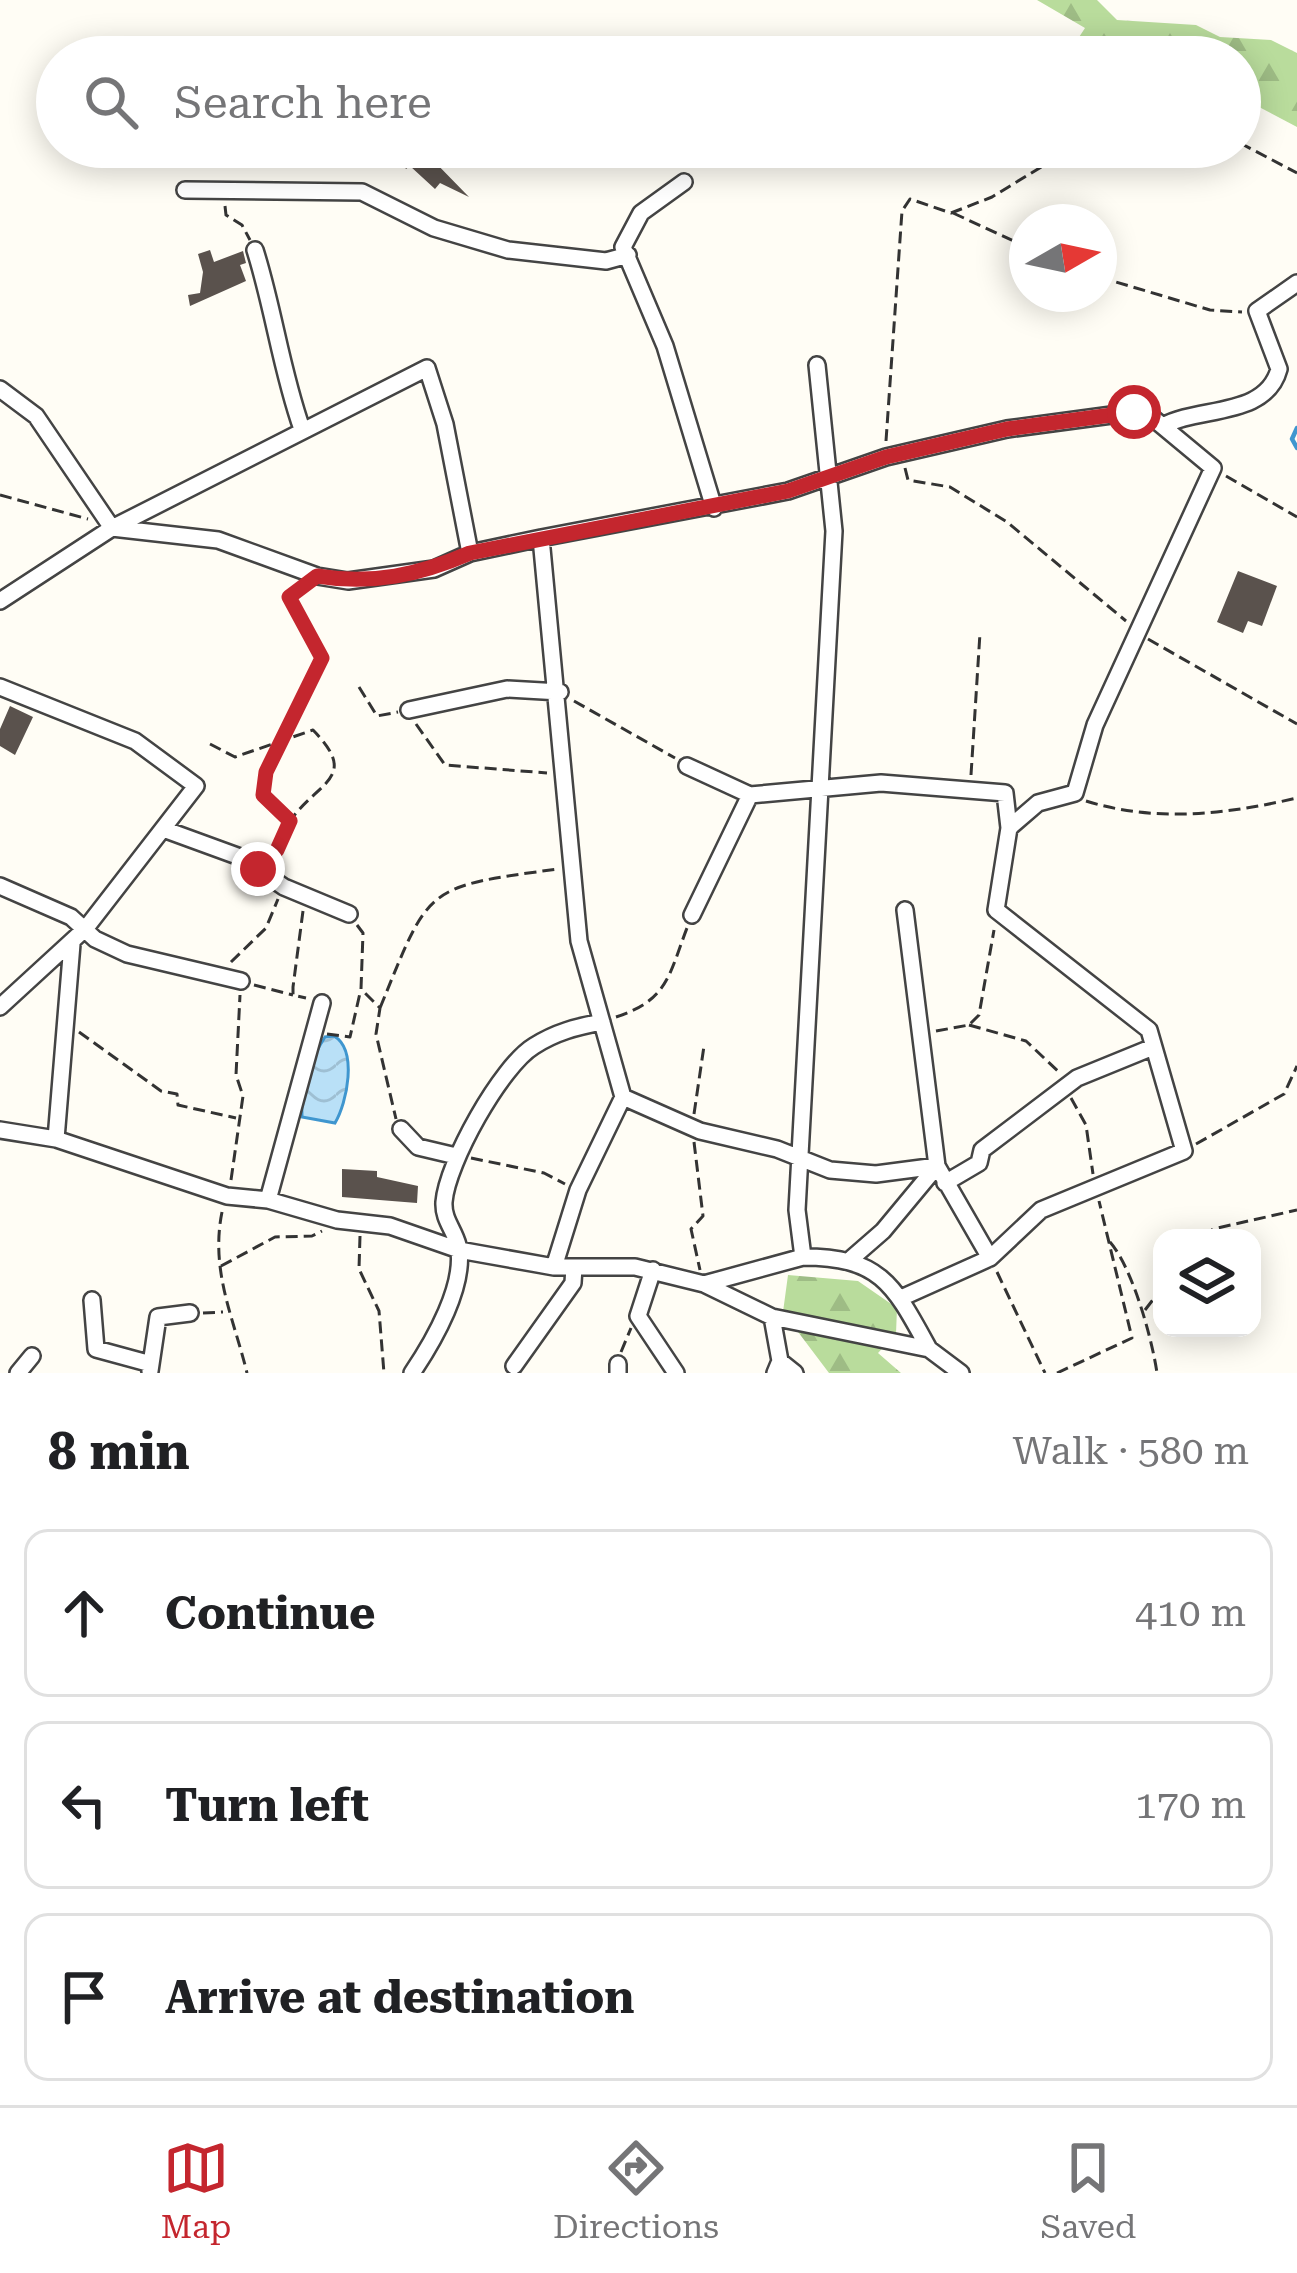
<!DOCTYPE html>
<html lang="en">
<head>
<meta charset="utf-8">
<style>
	body { margin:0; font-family:"Roboto Serif",serif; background:#f6f6f6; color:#202124 }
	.controls { position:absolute; right:36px; bottom:36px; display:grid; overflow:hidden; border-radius:24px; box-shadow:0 6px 30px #0003 }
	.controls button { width:108px; height:108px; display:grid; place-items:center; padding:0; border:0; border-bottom:3px solid #e0e0e0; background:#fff; color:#202124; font:60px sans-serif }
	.compass { position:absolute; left:1009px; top:204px; width:108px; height:108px; border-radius:50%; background:#fff; box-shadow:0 6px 30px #0003; rotate:81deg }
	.stop { position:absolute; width:36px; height:36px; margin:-27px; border:9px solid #c4262e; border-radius:50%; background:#fff }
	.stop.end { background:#c4262e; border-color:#fff; box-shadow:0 3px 12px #0008 }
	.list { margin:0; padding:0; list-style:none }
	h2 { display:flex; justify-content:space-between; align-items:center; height:156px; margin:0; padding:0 48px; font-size:51px }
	h2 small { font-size:39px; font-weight:400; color:#757577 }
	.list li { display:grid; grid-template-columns:78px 1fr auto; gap:36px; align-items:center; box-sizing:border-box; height:168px; margin:0 24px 24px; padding:0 24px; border:3px solid #e0e0e0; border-radius:24px }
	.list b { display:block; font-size:45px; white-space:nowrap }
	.list em { font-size:39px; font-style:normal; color:#757577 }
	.icon { flex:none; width:66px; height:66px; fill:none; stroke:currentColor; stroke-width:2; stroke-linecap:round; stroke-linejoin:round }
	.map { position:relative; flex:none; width:1297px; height:1373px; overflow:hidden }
	.search { position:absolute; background:#fff; box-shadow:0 6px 30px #0003; left:36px; right:36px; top:36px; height:132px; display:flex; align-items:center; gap:30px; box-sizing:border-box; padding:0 42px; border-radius:66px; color:#757577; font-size:45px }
	.sheet { height:732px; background:#fff }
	nav { display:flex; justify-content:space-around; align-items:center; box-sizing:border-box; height:168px; border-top:3px solid #e0e0e0; background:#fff; font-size:33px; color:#757577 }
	nav a { display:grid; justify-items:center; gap:6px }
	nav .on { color:#c4262e }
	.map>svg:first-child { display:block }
</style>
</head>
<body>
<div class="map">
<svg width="1297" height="1373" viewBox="0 0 1297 1373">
	<defs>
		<pattern id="forest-firs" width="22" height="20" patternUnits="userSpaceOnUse" patternTransform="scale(3)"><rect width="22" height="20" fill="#b9dc9c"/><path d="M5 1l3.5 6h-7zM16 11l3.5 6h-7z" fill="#9ebc85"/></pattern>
		<pattern id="water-waves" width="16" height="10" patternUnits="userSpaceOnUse" patternTransform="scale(3)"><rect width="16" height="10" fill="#b9e0f7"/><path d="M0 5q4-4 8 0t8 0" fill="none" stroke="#9ebfd3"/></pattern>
	</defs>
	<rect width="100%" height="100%" fill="#fffdf5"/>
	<path fill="url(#forest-firs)" d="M1037,0H1097L1117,20L1196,25L1220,37L1271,40L1297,53V127L1240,97V57H1066L1085,28Z
		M788,1275L858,1281L897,1308L896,1334L878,1353L901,1373H829L783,1312Z"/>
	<path fill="url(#water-waves)" stroke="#3f96cf" stroke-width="3" d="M334,1036C358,1050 347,1103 335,1123L302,1117C300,1091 311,1058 325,1037Z"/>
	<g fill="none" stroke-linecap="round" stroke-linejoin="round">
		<path stroke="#3f96cf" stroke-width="4.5" d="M1297,428L1292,439L1297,448"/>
	</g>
	<path fill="#5a524d" d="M413,149L422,163L429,156L469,197L440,183L435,189L410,166L406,169L399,158Z
		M210,250L214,262L243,251L246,263L240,265L246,281L190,306L188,295L200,293L203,272L198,254Z
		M1238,571L1277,586L1262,626L1248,621L1243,633L1217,622Z
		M10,706L33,717L15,755L0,746V729Z
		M342,1169L377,1171V1177L418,1186L417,1203L342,1197Z"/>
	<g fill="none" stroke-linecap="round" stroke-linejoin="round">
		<defs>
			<path id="minor" d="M684,182L641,213L623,247L665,346L714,508
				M185,190L362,192L434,228L508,250L606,261L628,255
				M255,250C274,310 281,370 302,429
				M817,365L834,531L797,1210L803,1257C881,1257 894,1285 929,1349
				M0,389L36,416L112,528L427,368L445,424L470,553
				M1163,426C1198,406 1266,418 1279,369L1257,311L1297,283
				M0,601L112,528L218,540L317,576L348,581L434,569L470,553L541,538
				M0,687L135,741L196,786L86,928L0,1007
				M409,710L507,689L560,692
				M687,766L750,795L881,783L1005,793L1009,828L996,910L1149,1030L1184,1151L1041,1210L990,1258L901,1298
				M166,830L240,857L284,887L349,914
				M0,886L71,917L95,939L127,954L241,981
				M905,910L937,1166L990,1258
				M692,915L750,795
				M623,1097L700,1131L777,1149L830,1170L876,1174L937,1166L883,1231L852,1258
				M401,1129L418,1147L456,1156
				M0,1130L56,1139L227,1196L268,1200L337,1220L390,1226L459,1250L554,1267H635L704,1284L803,1257
				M56,1139L72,944
				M945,1183L979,1163L982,1150L1077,1078L1153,1047
				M268,1200L322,1003
				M554,1267L578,1190L623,1097L579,941L541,538L788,491L886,457L1007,429L1134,412L1154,419L1213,468L1095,725L1075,793L1038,803L1009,828
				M653,1270L638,1316L676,1373
				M704,1284L772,1317L929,1349L961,1373
				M92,1300L96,1349L151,1364
				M772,1317L780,1361L775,1373
				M780,1361L795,1373
				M618,1364V1373
				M514,1366L573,1283L574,1267
				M150,1371L158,1317L190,1313
				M18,1373L32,1356
				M412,1373C433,1342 467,1284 458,1245C454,1229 443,1220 444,1202C447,1163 501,1066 534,1046C556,1032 576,1027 602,1022"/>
		</defs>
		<use href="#minor" stroke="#444" stroke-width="20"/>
		<path stroke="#333" stroke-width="3" stroke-dasharray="12 6" stroke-linecap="butt" d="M1240,143L1297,173
			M225,206L226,215L242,225L250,240
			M953,213L1027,247
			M1099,277L1210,310L1242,312
			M886,441L902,211L910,199L951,213L992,197L1074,147
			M905,468L908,480L950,487L1007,522L1126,621
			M1226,476L1297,517
			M0,495L88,519
			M1148,639L1297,724
			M359,687L377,716L398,712
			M574,701L675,758
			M416,724L445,765L547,773
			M210,744L235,757L313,730C359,777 320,781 293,817C283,831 281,847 268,859
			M971,775L980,633
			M1086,801C1157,823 1227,814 1297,798
			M290,821L263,795L266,772L322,658L289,597L303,586
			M303,911L293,987V995L306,998
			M357,925L363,933L361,989L380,1008L376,1034L396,1119
			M231,962L266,928L278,899
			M254,985L293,995
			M380,1008C430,886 423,887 558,869
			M616,1017C668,1000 669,975 687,928
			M969,1025L1026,1041L1060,1073
			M936,1031L969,1025L979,1015L994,930
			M79,1032L161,1091L177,1094L178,1105L236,1118
			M327,1034L350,1037L360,993
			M1071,1098L1086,1125L1093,1174
			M694,1114L704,1046
			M694,1142L703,1216L691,1229L700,1270
			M1196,1144L1284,1094L1297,1066
			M471,1158L544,1173L565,1184
			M231,1180L243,1096L236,1075L240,995
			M222,1212C210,1271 234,1319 247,1373
			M360,1236L359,1269L379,1311L384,1373
			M1205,1238L1213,1229L1297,1210
			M1110,1242C1132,1267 1152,1338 1157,1373
			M221,1266L275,1237L312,1236L322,1231
			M997,1272L1045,1373
			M1145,1310L1162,1288
			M203,1313L223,1312
			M621,1352L631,1328
			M1057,1373L1132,1338L1099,1201"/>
		<use href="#minor" stroke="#fff" stroke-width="15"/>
	</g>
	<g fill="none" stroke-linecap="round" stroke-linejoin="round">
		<path stroke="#c4262e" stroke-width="15" d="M258,869L277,850L290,821L263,795L266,772L322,658L289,597L317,576C372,585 419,575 470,553L788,491L886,457L1007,429L1134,412"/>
	</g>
</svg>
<div class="controls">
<button><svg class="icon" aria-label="layers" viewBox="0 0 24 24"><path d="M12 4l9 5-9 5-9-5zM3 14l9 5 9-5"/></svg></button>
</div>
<svg class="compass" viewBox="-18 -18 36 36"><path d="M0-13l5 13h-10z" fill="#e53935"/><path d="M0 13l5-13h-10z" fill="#757577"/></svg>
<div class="stop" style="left:1134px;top:412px"></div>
<div class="stop end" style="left:258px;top:869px"></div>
<div class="search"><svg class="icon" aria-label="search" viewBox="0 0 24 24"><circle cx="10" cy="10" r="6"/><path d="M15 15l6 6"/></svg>Search here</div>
</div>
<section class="sheet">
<h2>8 min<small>Walk · 580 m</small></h2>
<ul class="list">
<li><svg class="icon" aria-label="ahead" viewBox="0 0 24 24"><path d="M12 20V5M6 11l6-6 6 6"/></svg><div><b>Continue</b></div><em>410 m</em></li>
<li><svg class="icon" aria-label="left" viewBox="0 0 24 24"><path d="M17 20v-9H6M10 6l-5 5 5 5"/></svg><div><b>Turn left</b></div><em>170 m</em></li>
<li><svg class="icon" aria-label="arrive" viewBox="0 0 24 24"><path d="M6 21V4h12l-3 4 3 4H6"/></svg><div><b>Arrive at destination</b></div></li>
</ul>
</section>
<nav>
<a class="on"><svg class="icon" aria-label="map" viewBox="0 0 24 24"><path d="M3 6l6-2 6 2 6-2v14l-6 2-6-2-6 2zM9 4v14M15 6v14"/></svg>Map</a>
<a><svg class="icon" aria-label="directions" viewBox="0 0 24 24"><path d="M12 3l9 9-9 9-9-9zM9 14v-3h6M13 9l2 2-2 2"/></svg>Directions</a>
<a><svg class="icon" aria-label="saved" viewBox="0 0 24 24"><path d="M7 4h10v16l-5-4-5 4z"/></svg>Saved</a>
</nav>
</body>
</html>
